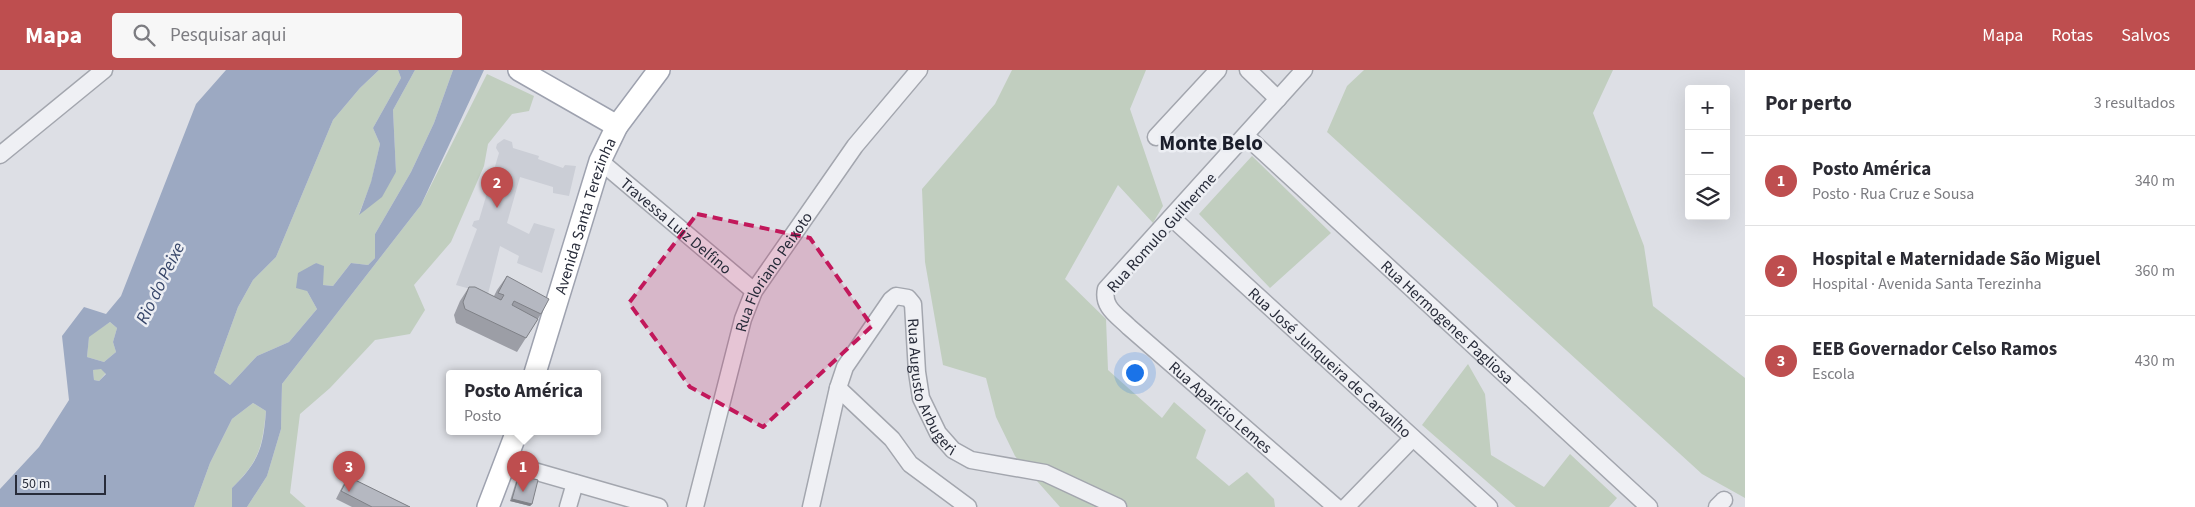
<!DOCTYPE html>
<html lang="pt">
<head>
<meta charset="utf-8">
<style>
	body { margin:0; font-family:"Source Sans 3",sans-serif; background:#f7f7f7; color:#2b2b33 }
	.controls { position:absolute; right:15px; top:15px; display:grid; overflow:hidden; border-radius:5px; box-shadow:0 5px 20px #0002 }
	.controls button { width:45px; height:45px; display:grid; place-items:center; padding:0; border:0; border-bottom:1px solid #e1e1e2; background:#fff; color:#2b2b33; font:25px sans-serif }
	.scale { position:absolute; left:15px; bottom:12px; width:91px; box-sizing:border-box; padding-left:5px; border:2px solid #282c3a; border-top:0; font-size:14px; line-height:18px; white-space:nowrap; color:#282c3a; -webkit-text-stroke:4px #eceef3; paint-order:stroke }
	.you { position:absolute; left:1134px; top:302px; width:18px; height:18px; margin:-12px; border:4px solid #fff; border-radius:50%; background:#1a73e8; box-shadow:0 0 0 8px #1a73e833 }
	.badge { display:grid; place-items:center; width:32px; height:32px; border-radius:50%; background:#be4e4f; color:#fff; font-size:16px; font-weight:700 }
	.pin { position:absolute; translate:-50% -41px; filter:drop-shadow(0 1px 2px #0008) }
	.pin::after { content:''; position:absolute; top:26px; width:18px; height:15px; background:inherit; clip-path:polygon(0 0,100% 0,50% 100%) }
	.popup { position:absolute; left:446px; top:300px; width:155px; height:65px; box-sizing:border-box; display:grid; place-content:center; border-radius:5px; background:#fff; filter:drop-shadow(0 1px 4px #0005); font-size:16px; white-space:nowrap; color:#7c7c81 }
	.popup b { font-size:19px; color:#2b2b33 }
	.popup::after { content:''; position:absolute; left:50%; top:100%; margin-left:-10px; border:10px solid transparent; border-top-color:#fff }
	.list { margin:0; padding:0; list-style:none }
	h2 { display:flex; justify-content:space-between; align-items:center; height:65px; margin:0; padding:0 20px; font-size:21px }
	h2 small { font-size:16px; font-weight:400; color:#7c7c81 }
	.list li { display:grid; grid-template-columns:32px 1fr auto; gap:15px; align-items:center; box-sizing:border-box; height:90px; padding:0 20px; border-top:1px solid #e1e1e2 }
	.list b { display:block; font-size:19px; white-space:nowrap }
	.list p { margin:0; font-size:16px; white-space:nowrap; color:#7c7c81 }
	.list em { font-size:16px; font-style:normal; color:#7c7c81 }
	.icon { flex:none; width:28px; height:28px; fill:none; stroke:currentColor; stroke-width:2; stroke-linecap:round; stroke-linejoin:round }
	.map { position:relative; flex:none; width:1745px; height:437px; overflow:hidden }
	header { display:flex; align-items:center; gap:30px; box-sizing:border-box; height:70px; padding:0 25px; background:#be4e4f; color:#fff }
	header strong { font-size:24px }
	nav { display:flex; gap:28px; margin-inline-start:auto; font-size:18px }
	.search { width:350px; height:45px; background:#f7f7f7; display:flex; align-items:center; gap:12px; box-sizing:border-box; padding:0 18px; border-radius:5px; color:#7c7c81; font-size:19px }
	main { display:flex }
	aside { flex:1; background:#fff }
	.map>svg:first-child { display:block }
</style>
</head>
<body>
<header>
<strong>Mapa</strong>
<div class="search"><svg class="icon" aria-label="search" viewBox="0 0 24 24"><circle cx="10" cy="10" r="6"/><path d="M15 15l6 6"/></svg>Pesquisar aqui</div>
<nav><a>Mapa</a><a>Rotas</a><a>Salvos</a></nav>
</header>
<main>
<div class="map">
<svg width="1745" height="437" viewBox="0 0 1745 437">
	<rect width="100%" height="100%" fill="#dddfe5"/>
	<path fill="#cbced6" d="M504,69L512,72L513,78L539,86L538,89L563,98L565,95L576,96L569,126L553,123V117L520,107L507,153L529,164L534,153L555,159L542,203L517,193L519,186L500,176L488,224L456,215L477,159L472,156L474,151L479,150L499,83L496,78L497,74Z"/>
	<path fill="#c1cebf" d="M379,0H398L401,8L373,58L380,74L371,113L359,144L396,102L393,40L415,0H453L434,53L411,102L375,164V188L368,195L351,193L333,216L323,215V196L315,193L307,221L317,239L289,272L257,286L230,315L214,303L238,237L253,210L276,187L333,50L360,18Z
		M1012,0H1146L1130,39L1163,136L1153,153L1118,115L1065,209L1106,249L1108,300L1162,348L1174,332L1206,360L1196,388L1229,416L1247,402L1274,429L1275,437H1060L1015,386L996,347L986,308L943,295L925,192L922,119L995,34Z
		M1364,0H1613L1593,43L1644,176L1653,236L1745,308V428L1702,404L1327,62L1347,16Z
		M487,4L534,26L529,41L512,44L488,74L484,96L451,172L414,215L425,240L410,264L375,270L330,318L300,344L290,423L306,437H247L267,406L281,359L282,314L421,135Z
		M1252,86L1331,163L1270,218L1199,144Z
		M110,252L117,258L113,272L116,282L104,292L87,287L89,266Z
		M1468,294L1485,324L1491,385L1544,417L1570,384L1617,428L1609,437H1516L1422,355Z
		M101,298L106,303L99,311L94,310L93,300Z
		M253,333L266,341C262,379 259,391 232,418V437H194L210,393L232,349Z"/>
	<path fill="#9ca9c2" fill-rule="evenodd" d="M226,0H379L360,18L333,50L276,187L253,210L238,237L214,303L230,315L257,286L289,272L317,239L307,221L296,218L298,203L316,193L324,196L323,215L333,216L351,193L368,195L375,188V164L411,102L434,53L453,0H484L421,135L282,314L281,359L267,406L247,437H232V418C259,391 263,379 266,341L253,333L232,349L210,393L194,437H0V419L39,377L69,330L62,266L84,237L106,244L121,226L196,34ZM110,252L117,258L113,272L116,282L104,292L87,287L89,267ZM101,299L106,304L99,311L94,310L93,300Z
		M398,0H415L393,40L396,102L382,127L359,145L371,112L380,74L373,58L401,8Z"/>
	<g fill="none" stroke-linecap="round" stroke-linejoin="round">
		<defs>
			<g id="minor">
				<path d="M1248,0L1278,29"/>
				<path id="s1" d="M1304,0L1106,219C1102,237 1117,245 1129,257L1336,437"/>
				<path id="s2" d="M1246,66L1649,437"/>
				<path d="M1156,67L1218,0"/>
				<path d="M0,85L104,0"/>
				<path id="s3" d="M600,91L754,221"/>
				<path id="s4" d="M1172,148L1489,437"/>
				<path d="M838,318L892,369L910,394L968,437"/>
				<path d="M506,393L659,437"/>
				<path d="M568,437L575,413"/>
				<path id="s5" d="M695,437L743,249L754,221L855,76L919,0"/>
				<path id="s6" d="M811,437L838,318L845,297L891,230L896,226L908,228L913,234L917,302L921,328L938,363L953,380L971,390L1045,403L1118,437"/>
				<path d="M1346,437L1413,368"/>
				<path d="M1717,437L1724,430"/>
			</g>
			<g id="major">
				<path d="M519,0L617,56"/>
				<path id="s7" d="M535,303L600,91L617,56L659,0"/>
				<path d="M488,437L517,361"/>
			</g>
		</defs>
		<use href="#minor" stroke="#a3a6ae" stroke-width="19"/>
		<use href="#major" stroke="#9ea2af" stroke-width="24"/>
		<use href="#minor" stroke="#eff0f4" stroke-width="16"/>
		<use href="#major" stroke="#fff" stroke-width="21"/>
	</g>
	<path fill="#9c9ea6" d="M507,206L541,244L517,282L456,253L454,245L460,231L469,217L494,226L497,220Z
		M519,405L532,434L530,436L510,431L517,408Z
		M349,407L410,437H352L336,429L343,415Z"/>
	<path fill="#7f8187" d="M512,429L532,434L530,436L510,431Z"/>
	<path fill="#b5b8c1" stroke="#7f8187" d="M507,206L549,229L541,244L514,231L512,235L538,249L526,268L465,239L463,232L469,217H475L501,230L504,225L498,223Z
		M519,405L538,410L532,434L512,429Z
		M349,407L410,437H372L341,421Z"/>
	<path fill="#c2185b" fill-opacity="0.2" stroke="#c2185b" stroke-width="4" stroke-dasharray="10 6" stroke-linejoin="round" d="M697,144L810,168L872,256L763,357L690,317L629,233Z"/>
	<g text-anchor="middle" stroke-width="5" stroke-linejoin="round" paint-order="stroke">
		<g font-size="16" fill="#282c3a" stroke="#eceef3">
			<text dy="6" stroke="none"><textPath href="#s7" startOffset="165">Avenida Santa Terezinha</textPath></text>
			<text dy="6" stroke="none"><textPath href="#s3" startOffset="100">Travessa Luiz Delfino</textPath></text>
			<text transform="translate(1161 162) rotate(-48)" y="6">Rua Romulo Guilherme</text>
			<text dy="6" stroke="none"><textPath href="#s5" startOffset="250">Rua Floriano Peixoto</textPath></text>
			<text dy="6" stroke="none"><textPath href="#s2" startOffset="274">Rua Hermogenes Pagliosa</textPath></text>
			<text dy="6" stroke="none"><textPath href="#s4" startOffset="214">Rua José Junqueira de Carvalho</textPath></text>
			<text dy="6" stroke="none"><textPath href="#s6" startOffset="338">Rua Augusto Arbugeri</textPath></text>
			<text dy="6" stroke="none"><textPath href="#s1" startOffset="464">Rua Aparicio Lemes</textPath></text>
		</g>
		<g font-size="18" font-style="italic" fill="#374669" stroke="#eceef3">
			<text transform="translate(160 213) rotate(-64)" y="6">Rio do Peixe</text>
		</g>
		<g font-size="21" font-weight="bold" fill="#1b1e2b" stroke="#eceef3">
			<text x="1211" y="80">Monte Belo</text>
		</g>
	</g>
</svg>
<div class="controls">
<button>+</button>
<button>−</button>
<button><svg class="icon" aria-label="layers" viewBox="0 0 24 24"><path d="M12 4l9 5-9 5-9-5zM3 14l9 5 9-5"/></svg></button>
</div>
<div class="scale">50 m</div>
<div class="you"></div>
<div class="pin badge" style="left:523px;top:422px">1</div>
<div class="popup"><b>Posto América</b>Posto</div>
<div class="pin badge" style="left:497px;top:138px">2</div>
<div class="pin badge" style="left:349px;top:422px">3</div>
</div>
<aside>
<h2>Por perto<small>3 resultados</small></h2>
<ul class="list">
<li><span class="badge">1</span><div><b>Posto América</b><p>Posto · Rua Cruz e Sousa</p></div><em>340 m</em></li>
<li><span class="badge">2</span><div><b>Hospital e Maternidade São Miguel</b><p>Hospital · Avenida Santa Terezinha</p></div><em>360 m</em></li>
<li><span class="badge">3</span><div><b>EEB Governador Celso Ramos</b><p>Escola</p></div><em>430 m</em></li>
</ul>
</aside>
</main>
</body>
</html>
